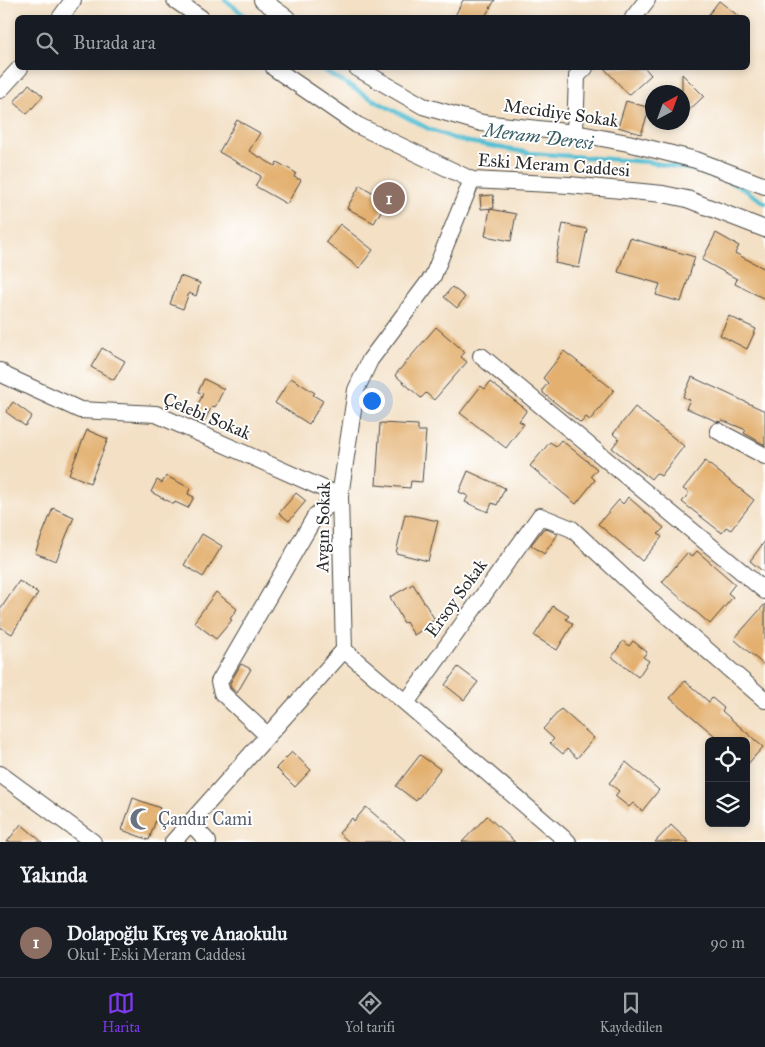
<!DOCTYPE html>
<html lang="tr">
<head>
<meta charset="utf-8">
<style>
	body { margin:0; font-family:"IM FELL Great Primer",serif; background:#242831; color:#f1f3f6 }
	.controls { position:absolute; right:15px; bottom:15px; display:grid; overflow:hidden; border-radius:8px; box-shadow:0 2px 8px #0003 }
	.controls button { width:45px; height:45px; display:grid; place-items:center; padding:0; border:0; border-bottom:1px solid #363941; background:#171b24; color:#f1f3f6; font:25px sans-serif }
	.compass { position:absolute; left:645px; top:85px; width:45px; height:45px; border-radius:50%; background:#171b24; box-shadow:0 2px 8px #0003; rotate:41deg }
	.you { position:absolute; left:371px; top:400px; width:18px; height:18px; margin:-12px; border:4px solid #fff; border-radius:50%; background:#1a73e8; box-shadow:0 0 0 8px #1a73e833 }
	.badge { display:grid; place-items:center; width:32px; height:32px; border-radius:50%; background:#7c3aed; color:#fff; font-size:16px; font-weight:700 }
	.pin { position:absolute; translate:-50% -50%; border:2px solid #fff; box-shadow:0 1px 5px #0006 }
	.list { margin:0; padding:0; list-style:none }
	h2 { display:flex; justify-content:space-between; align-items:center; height:65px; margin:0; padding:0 20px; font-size:21px }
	h2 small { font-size:16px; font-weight:400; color:#9ea1a6 }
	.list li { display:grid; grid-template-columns:32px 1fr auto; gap:15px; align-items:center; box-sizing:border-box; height:70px; padding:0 20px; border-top:1px solid #363941 }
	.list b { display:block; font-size:19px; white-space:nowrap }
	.list p { margin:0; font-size:16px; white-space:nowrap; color:#9ea1a6 }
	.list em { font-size:16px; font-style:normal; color:#9ea1a6 }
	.icon { flex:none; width:28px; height:28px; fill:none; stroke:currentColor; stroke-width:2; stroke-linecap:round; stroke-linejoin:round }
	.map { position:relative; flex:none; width:765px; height:842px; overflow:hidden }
	.search { position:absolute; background:#171b24; box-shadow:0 2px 8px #0003; left:15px; right:15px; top:15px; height:55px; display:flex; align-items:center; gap:12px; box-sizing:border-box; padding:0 18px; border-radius:8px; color:#9ea1a6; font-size:19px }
	.sheet { height:135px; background:#171b24 }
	nav { display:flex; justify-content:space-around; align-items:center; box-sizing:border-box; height:70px; border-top:1px solid #363941; background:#171b24; font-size:14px; color:#9ea1a6 }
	nav a { display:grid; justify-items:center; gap:2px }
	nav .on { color:#7c3aed }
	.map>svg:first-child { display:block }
</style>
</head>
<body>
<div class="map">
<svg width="765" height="842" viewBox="0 0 765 842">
	<rect width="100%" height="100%" fill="#fff"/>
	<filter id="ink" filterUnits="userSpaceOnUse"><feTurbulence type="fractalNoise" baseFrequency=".02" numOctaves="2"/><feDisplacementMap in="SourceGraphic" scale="10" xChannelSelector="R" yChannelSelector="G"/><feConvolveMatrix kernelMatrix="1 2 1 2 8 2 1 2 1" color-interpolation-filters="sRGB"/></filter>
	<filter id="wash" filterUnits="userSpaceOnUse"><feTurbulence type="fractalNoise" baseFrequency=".0096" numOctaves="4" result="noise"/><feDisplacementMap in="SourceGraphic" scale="20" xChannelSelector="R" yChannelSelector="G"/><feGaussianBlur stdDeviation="1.12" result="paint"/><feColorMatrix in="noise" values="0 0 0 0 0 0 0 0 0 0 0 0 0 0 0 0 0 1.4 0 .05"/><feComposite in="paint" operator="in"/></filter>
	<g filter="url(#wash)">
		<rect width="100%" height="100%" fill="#f3e0c5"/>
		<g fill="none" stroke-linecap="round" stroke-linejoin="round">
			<path stroke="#57c0d4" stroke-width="4.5" d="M225,0L248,18
				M320,68L370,98L429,129L458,140L530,153L648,162L694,170L738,185L765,203"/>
		</g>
		<g id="blocks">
			<path fill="#e3b06f" d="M463,0H495L484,18H454Z
				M719,1L741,18H706Z
				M604,68H645L651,75L629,95Z
				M682,74L704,96L682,117Z
				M29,84L43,96L27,114L14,102Z
				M626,101L650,108L641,134L618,127Z
				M237,120L260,133L249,151L275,166L277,162L296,173L294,177L301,180L287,204L255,186L261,176L219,152Z
				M360,185L387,201L374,223L347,208Z
				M493,195L494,208L481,209L480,196Z
				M490,209L516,214L511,241L485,236Z
				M340,224L373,250L359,268L326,242Z
				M563,224L587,229L579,268L555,263Z
				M716,233L739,246L735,253L765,269V299L735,284L737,279L702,260Z
				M630,238L695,257L681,302L656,295L660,284L618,272Z
				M180,276L200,283L196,296L189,293L183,309L170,304Z
				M452,287L465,297L457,308L444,297Z
				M729,316L756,329L747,349L720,335Z
				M436,327L465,352L461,357L467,362L434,400L426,393L421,398L395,375Z
				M102,348L125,361L114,380L91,367Z
				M564,351L614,390L590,420L586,417L581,423L543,393V389L548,383L543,378Z
				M692,377L765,411V445L744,433L746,430L722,420L721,422L716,421L686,408L690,400L683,397Z
				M291,378L315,393L313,395L323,401L309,424L275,403Z
				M204,379L224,389L215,407L212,406L203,424L191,419L203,394L198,392Z
				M490,382L527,410L519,421L524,424L506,448L460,413L481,386L485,389Z
				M13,402L32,416L25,426L6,412Z
				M635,407L684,446L661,476L656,473L651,479L612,448L619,439L613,434Z
				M380,423L418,425V431H426L422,482L411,481L410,488L376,485Z
				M87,430L108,439L90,483L69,474Z
				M561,440L597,469L591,476L595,480L576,504L530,466L550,442L556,446Z
				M705,461L754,500L731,530L726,527L722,533L682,502L689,493L683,489Z
				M468,471L505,488L497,505L492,503L488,512L465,502L468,496L459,492Z
				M166,476L190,488L188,494L194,497L188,508L175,502L174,504L151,492L157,480L162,483Z
				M296,493L306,501L289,521L279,513Z
				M628,497L664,528L658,534L662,537L642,561L598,524L619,500L623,504Z
				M53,508L74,517L56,561L35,553Z
				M405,514L438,521L428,561L396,553Z
				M544,528L558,534L544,554L531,545Z
				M202,534L222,546L203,577L184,565Z
				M765,541V573L750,561Z
				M697,551L735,584L728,593L733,597L710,624L662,582L687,553L692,557Z
				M19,581L38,593L12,634L0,627V610Z
				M413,584L435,620L429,623L430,625L414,635L406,622L404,623L390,597Z
				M216,592L237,609L230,619L232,620L216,639L194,622Z
				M765,604V666L734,639Z
				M553,606L569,616L566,619L573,624L557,650L534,636Z
				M623,641L629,646L633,641L647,652L643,657L649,661L638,677L612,657Z
				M241,664L251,669L237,693L231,688L230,683Z
				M458,667L478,682L464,700L445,685Z
				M685,681L709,702L712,698L724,708L722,711L763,747L746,766V741H721L670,698Z
				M561,709L594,738L577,758L567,749L563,754L550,743L554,739L543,729Z
				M292,752L311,770L295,787L276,768Z
				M420,755L440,769L416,801L396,786Z
				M626,762L659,790L642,811L633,803L629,807L615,796L619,791L609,783Z
				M133,798L160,808L149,840L122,830Z
				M366,807L407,842H349L339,833L352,818L354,821Z
				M487,816L515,842H462Z
				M21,824L42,842H7Z
				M671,825L689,842H655Z"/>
		</g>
	</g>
	<g filter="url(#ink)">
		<use href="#blocks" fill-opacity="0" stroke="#494642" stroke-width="1"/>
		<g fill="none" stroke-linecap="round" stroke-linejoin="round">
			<defs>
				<path id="minor" d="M175,0L201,18
					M262,0L287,18
					M60,18L73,0
					M633,18L647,0
					M274,68L357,125L472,180L569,185L663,194L687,199L765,229
					M357,68L423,106L482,123L575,133L628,143L696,160L765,186
					M0,90L20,68
					M575,133L577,76L585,68
					M481,356L765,591
					M0,371L6,376L80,410L156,414L340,496L316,515L219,682L222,693L267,735
					M718,431L765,456
					M344,650L568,842
					M406,703L540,516L572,529L642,594L765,700
					M0,774L93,842
					M191,823L208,842
					M173,842L344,650L340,496L356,390L370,360L433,276L472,180"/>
			</defs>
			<use href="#minor" stroke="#494642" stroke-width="18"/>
			<use href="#minor" stroke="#fff" stroke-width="16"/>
		</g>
	</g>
	<defs>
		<symbol id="mosque-bare" viewBox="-9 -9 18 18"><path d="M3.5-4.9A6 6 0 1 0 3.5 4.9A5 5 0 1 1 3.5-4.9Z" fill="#6b7280" stroke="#fff" stroke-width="2.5" paint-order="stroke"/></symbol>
	</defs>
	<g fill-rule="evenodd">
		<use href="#mosque-bare" x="125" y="803" width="32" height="32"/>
	</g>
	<g text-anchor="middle" stroke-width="4" stroke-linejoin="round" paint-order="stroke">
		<g font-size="18" fill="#2b2b2b" stroke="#fff">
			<text transform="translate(561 113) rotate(8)" y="6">Mecidiye Sokak</text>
			<text transform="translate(554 165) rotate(4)" y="6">Eski Meram Caddesi</text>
			<text transform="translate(207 416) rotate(23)" y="6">Çelebi Sokak</text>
			<text transform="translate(323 527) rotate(-89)" y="6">Avgın Sokak</text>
			<text transform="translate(456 598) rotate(-54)" y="6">Ersoy Sokak</text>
		</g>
		<g font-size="18" fill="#5b616d" stroke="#fff" text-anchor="start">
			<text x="158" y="825">Çandır Cami</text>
		</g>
		<g font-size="19" font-style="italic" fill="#3a5f66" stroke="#fff">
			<text transform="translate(539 136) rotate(7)" y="7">Meram Deresi</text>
		</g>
	</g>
</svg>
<div class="controls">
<button><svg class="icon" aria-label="locate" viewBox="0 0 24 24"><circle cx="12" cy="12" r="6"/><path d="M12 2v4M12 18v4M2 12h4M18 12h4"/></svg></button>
<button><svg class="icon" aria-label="layers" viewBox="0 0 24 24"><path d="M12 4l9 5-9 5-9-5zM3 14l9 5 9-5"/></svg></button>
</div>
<svg class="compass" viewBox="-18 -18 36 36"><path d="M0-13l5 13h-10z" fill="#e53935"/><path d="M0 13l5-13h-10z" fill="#9ea1a6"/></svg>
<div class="you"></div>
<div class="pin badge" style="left:389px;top:198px;background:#8d6e63">1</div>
<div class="search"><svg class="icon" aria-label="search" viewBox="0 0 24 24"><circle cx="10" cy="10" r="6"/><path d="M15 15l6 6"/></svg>Burada ara</div>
</div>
<section class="sheet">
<h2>Yakında<small></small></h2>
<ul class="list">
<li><span class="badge" style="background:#8d6e63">1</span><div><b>Dolapoğlu Kreş ve Anaokulu</b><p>Okul · Eski Meram Caddesi</p></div><em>90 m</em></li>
</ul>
</section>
<nav>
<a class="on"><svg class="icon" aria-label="map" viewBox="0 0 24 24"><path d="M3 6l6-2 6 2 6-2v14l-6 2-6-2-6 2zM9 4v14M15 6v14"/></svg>Harita</a>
<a><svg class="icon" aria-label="directions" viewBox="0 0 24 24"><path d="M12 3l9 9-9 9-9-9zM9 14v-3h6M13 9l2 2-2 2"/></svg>Yol tarifi</a>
<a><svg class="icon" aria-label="saved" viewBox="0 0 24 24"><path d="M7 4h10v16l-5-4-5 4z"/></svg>Kaydedilen</a>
</nav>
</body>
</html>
